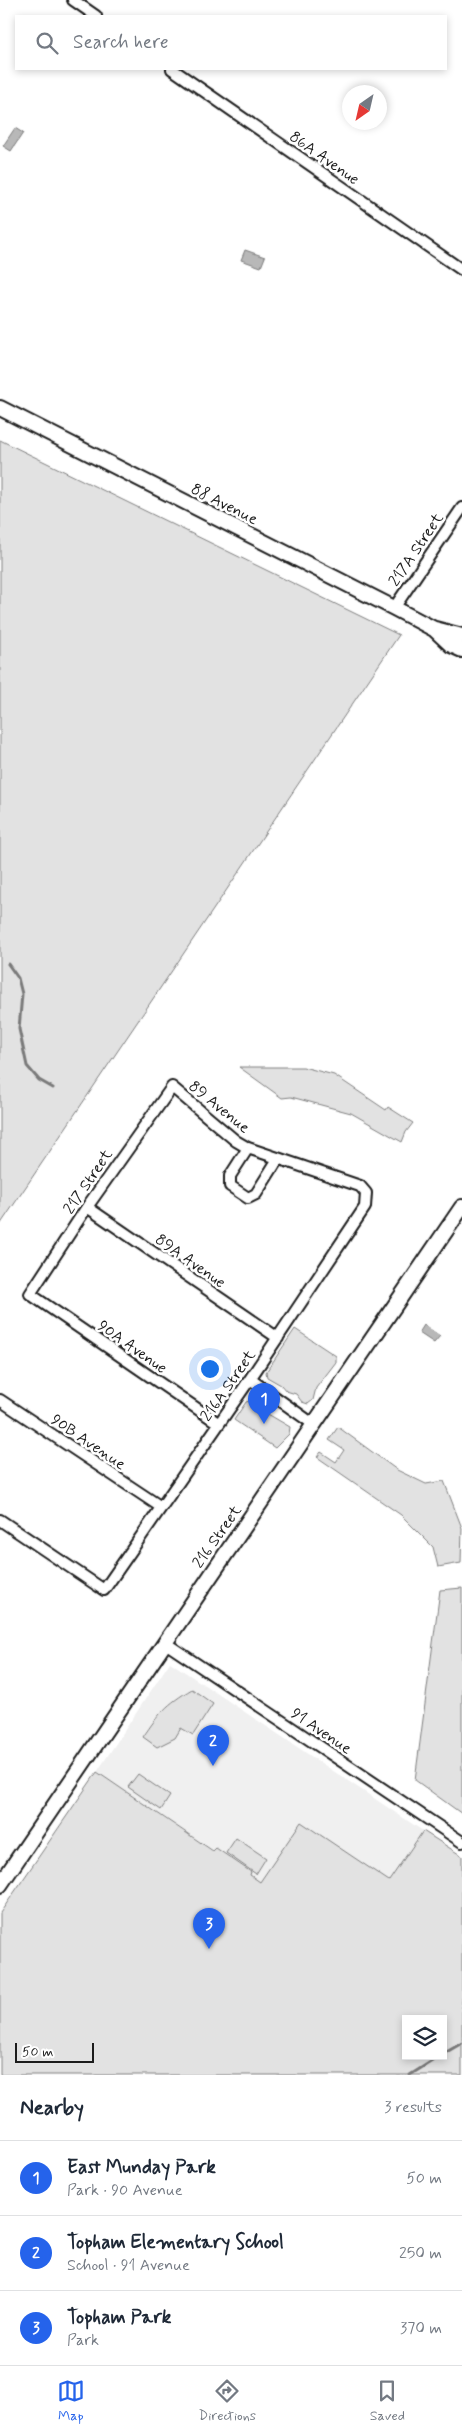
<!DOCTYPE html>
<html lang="en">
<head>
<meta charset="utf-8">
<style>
	body { margin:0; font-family:Mynerve,sans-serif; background:#f6f6f7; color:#1f2937 }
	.controls { position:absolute; right:15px; bottom:15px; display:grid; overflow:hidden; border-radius:0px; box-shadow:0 2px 8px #0003 }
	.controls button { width:45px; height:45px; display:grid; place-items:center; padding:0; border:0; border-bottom:1px solid #e0e1e3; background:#fff; color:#1f2937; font:25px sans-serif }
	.compass { position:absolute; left:342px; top:85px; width:45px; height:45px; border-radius:50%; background:#fff; box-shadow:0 2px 8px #0003; rotate:214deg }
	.scale { position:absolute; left:15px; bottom:12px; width:79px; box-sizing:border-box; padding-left:5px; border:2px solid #1c1c1c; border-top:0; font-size:14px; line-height:18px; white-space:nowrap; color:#1c1c1c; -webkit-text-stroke:4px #fff; paint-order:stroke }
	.you { position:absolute; left:209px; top:1368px; width:18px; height:18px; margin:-12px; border:4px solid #fff; border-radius:50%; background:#1a73e8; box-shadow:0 0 0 8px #1a73e833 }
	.badge { display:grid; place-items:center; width:32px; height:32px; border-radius:50%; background:#2563eb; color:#fff; font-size:16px; font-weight:700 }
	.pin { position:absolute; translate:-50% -41px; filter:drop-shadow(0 1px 2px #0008) }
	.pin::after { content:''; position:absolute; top:26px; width:18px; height:15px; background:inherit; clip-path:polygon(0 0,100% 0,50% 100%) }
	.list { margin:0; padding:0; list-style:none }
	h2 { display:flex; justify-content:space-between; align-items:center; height:65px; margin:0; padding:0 20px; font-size:21px }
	h2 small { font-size:16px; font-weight:400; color:#747a83 }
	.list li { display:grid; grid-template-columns:32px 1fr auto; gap:15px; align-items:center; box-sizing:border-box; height:75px; padding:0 20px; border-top:1px solid #e0e1e3 }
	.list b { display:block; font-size:19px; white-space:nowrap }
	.list p { margin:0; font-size:16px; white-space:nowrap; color:#747a83 }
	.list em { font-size:16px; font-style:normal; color:#747a83 }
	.icon { flex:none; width:28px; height:28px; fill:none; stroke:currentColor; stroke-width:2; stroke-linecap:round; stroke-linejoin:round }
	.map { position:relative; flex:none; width:462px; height:2075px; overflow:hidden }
	.search { position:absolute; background:#fff; box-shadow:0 2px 8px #0003; left:15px; right:15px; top:15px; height:55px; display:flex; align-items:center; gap:12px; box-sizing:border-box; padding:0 18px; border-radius:0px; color:#747a83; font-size:19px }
	.sheet { height:290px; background:#fff }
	nav { display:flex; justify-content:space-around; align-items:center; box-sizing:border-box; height:70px; border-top:1px solid #e0e1e3; background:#fff; font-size:14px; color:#747a83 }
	nav a { display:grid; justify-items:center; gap:2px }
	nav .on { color:#2563eb }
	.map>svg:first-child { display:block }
</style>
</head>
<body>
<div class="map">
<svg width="462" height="2075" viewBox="0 0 462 2075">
	<rect width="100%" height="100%" fill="#fff"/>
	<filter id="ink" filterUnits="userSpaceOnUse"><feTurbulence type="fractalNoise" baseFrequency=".02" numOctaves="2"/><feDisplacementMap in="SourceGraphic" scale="10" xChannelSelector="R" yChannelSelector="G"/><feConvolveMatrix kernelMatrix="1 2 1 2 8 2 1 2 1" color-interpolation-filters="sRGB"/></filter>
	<g filter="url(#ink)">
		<path fill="#f0f0f0" d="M170,1662L423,1831L390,1881L260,1882L97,1772Z"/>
		<path fill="#e2e2e2" stroke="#7f7f7f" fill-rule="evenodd" d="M0,440L399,635L0,1225Z
			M239,1067H303L334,1075L386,1110L388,1107L413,1123L406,1132L402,1142L351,1113L291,1097L282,1098Z
			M295,1329L336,1356V1362L316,1388L313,1400L308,1404L302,1402L296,1394L286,1391L281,1385L267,1377L266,1372Z
			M252,1400L261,1410L290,1427L289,1434L275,1448L234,1420L246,1402Z
			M338,1427L397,1470L426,1484L444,1481L462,1528L461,1563L438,1567L433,1547L401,1515L317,1457L321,1452L336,1462L344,1450L329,1440Z
			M462,1588V1814L415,1780L440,1590Z
			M192,1689L213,1704L193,1735L181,1728L175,1738L157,1747L143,1737C159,1713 167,1704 192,1689Z
			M97,1772L213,1851L216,1848L251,1872L250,1875L260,1882L301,1822L389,1881L423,1831L462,1856V2075H0V1913ZM406,2019H443V2056H406Z
			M138,1774L170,1796L161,1810L128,1787Z
			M236,1838L266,1858L256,1874L226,1853Z"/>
		<path fill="#b8b8b8" stroke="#7a7a7a" d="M15,128L23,133L11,151L3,146Z
			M245,250L265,257L261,267L241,260Z
			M424,1325L440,1336L434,1343L419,1333Z"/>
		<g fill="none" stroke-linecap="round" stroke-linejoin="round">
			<path stroke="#7a7a7a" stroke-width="3" d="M8,964L18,978L22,994L19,1029L27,1066L39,1080L53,1088
				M443,2054L462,2043
				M410,2075L440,2056"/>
			<defs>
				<path id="minor" d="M73,0L96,16
					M172,69L462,270
					M394,608L462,508
					M248,1148L230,1176V1186L248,1198L256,1194L278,1159
					M87,1207L278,1338
					M250,1379L313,1424
					M0,1400L161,1507
					M0,1520L104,1590L250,1379L365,1207L366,1193L360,1186L248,1148L236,1141L172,1087L87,1207L30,1294L218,1423
					M164,1642L462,1842"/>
				<path id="secondary" d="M0,408L394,608L434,629L451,645L462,650
					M435,629L462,636
					M0,1885L462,1207"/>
			</defs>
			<use href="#minor" stroke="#1c1c1c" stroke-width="14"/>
			<use href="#secondary" stroke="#1c1c1c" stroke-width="18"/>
			<use href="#minor" stroke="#fff" stroke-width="10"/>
			<use href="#secondary" stroke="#fff" stroke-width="14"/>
		</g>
	</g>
	<g text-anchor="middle" stroke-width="5" stroke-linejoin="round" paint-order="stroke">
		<g font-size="16" fill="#1c1c1c" stroke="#fff">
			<text transform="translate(325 157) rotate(35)" y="6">86A Avenue</text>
			<text transform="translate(225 503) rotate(27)" y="6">88 Avenue</text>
			<text transform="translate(415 549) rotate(-56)" y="6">217A Street</text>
			<text transform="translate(220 1106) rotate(39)" y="6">89 Avenue</text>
			<text transform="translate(87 1181) rotate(-56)" y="6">217 Street</text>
			<text transform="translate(191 1260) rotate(35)" y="6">89A Avenue</text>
			<text transform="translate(133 1346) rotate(35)" y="6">90A Avenue</text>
			<text transform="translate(227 1385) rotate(-55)" y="6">216A Street</text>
			<text transform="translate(89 1441) rotate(34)" y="6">90B Avenue</text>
			<text transform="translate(216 1536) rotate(-55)" y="6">216 Street</text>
			<text transform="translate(322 1730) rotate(34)" y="6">91 Avenue</text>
		</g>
	</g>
</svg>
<div class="controls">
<button><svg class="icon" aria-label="layers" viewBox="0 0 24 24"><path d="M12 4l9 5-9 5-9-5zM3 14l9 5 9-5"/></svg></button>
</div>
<svg class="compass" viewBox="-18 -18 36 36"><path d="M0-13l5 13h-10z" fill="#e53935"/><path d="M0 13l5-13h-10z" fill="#747a83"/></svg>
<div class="scale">50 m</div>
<div class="you"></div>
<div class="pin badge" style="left:264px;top:1424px">1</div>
<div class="pin badge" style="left:213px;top:1766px">2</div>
<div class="pin badge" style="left:209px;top:1949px">3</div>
<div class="search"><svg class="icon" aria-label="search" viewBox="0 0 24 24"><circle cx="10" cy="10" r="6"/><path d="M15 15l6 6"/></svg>Search here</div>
</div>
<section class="sheet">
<h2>Nearby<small>3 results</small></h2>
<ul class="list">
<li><span class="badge">1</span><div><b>East Munday Park</b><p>Park · 90 Avenue</p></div><em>50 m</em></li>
<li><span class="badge">2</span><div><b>Topham Elementary School</b><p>School · 91 Avenue</p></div><em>250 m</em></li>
<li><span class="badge">3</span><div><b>Topham Park</b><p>Park</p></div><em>370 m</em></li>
</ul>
</section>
<nav>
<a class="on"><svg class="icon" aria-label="map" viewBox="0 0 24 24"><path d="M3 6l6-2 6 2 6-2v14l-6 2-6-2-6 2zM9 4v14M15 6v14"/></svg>Map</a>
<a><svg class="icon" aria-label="directions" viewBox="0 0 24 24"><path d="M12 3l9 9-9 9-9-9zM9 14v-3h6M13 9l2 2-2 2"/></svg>Directions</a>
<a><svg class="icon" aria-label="saved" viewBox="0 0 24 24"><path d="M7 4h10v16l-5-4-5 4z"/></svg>Saved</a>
</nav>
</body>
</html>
